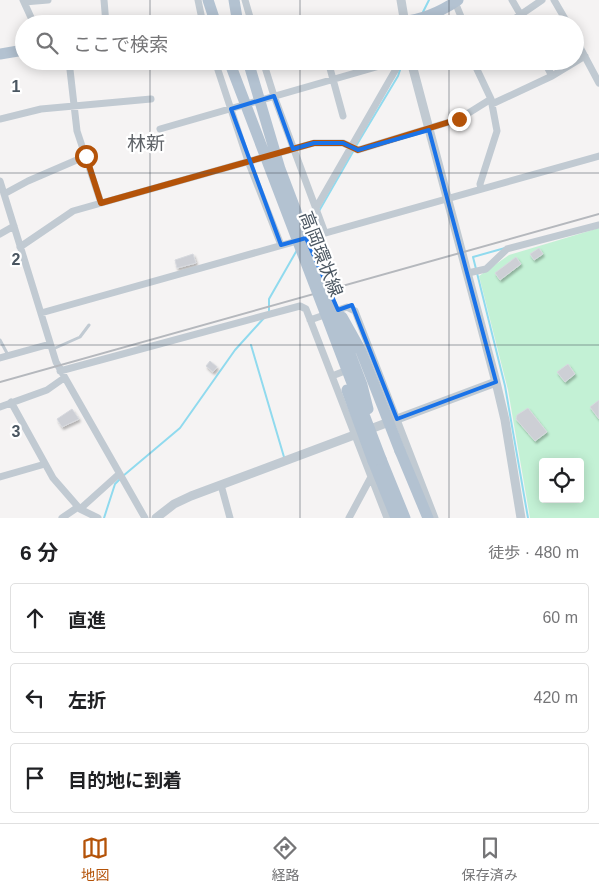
<!DOCTYPE html>
<html lang="ja">
<head>
<meta charset="utf-8">
<style>
	body { margin:0; font-family:Arial,"Noto Sans JP",sans-serif; background:#f6f6f6; color:#202124 }
	.controls { position:absolute; right:15px; bottom:15px; display:grid; overflow:hidden; border-radius:5px; box-shadow:0 2px 12px #0003 }
	.controls button { width:45px; height:45px; display:grid; place-items:center; padding:0; border:0; border-bottom:1px solid #e0e0e0; background:#fff; color:#202124; font:25px sans-serif }
	.stop { position:absolute; width:15px; height:15px; margin:-11px; border:4px solid #b45309; border-radius:50%; background:#fff }
	.stop.end { background:#b45309; border-color:#fff; box-shadow:0 1px 5px #0008 }
	.list { margin:0; padding:0; list-style:none }
	h2 { display:flex; justify-content:space-between; align-items:center; height:65px; margin:0; padding:0 20px; font-size:21px }
	h2 small { font-size:16px; font-weight:400; color:#757577 }
	.list li { display:grid; grid-template-columns:32px 1fr auto; gap:15px; align-items:center; box-sizing:border-box; height:70px; margin:0 10px 10px; padding:0 10px; border:1px solid #e0e0e0; border-radius:5px }
	.list b { display:block; font-size:19px; white-space:nowrap }
	.list em { font-size:16px; font-style:normal; color:#757577 }
	.icon { flex:none; width:28px; height:28px; fill:none; stroke:currentColor; stroke-width:2; stroke-linecap:round; stroke-linejoin:round }
	.map { position:relative; flex:none; width:599px; height:518px; overflow:hidden }
	.search { position:absolute; background:#fff; box-shadow:0 2px 12px #0003; left:15px; right:15px; top:15px; height:55px; display:flex; align-items:center; gap:12px; box-sizing:border-box; padding:0 18px; border-radius:28px; color:#757577; font-size:19px }
	.sheet { height:305px; background:#fff }
	nav { display:flex; justify-content:space-around; align-items:center; box-sizing:border-box; height:70px; border-top:1px solid #e0e0e0; background:#fff; font-size:14px; color:#757577 }
	nav a { display:grid; justify-items:center; gap:2px }
	nav .on { color:#b45309 }
	.map>svg:first-child { display:block }
</style>
</head>
<body>
<div class="map">
<svg width="599" height="518" viewBox="0 0 599 518">
	<defs>
		<filter id="shadow"><feDropShadow dx="1.5" dy="2.5" stdDeviation="1" flood-color="#0004"/></filter>
	</defs>
	<rect width="100%" height="100%" fill="#f5f3f3"/>
	<path fill="#c3f1d5" fill-rule="evenodd" d="M599,228V518H530L508,390L479,276L509,255ZM543,462H580V499H543Z"/>
	<g fill="none" stroke-linecap="round" stroke-linejoin="round">
		<path stroke="#90daee" stroke-width="2" d="M423,12L429,0
			M356,146L398,76L403,61
			M319,211L354,150
			M308,231L317,215
			M476,269L473,257L505,248
			M477,273L505,386L528,518
			M269,313V299L297,250
			M251,345L284,457
			M123,476L180,428L235,350L264,318
			M104,518L115,484L120,479"/>
	</g>
	<path fill="#cdcfd5" stroke="#d7d9de" filter="url(#shadow)" d="M539,248L543,254L534,260L530,254Z
		M193,254L196,263L177,268L175,260Z
		M516,257L521,264L500,280L495,273Z
		M210,361L217,367L213,372L206,366Z
		M568,364L575,374L565,382L557,372Z
		M599,400V419L590,407Z
		M528,408L547,432L535,441L516,419L517,415Z
		M72,409L79,419L62,427L57,419Z"/>
	<g fill="none" stroke-linecap="round" stroke-linejoin="round">
		<path stroke="#c1cad2" stroke-width="3" d="M0,340L8,355
			M53,349L80,337L89,325"/>
		<path stroke="#c1cad2" stroke-width="7" d="M23,0L34,24
			M104,0L106,24
			M198,0L203,24
			M245,0L252,24
			M512,0L526,24
			M554,0L568,24
			M24,2L48,0
			M455,2L464,24
			M507,24L542,0
			M575,38L599,83
			M69,61L77,131L101,203
			M215,61L248,161L281,245
			M263,61L274,96L325,233
			M328,61L343,116
			M473,61L491,99L497,131L480,184L481,189
			M544,61L552,76L585,56
			M492,104L552,76
			M0,119L41,109L151,99
			M160,129L397,61
			M0,181L56,362L145,518
			M4,194L28,181L86,156
			M316,208L396,69L397,61
			M0,234L14,226
			M20,247L73,211L314,143H343L358,150L459,119L491,99
			M468,273L486,269L507,249L599,225
			M41,313L599,156
			M310,320L347,307L355,311L435,518
			M0,358L50,344
			M60,371L300,306L306,309L387,518
			M332,376L350,369
			M11,402L53,478L80,509L98,518
			M0,407L47,390L64,378
			M0,477L45,464
			M221,485L230,518
			M80,509L119,474
			M62,518L78,507
			M349,518L371,477"/>
		<path stroke="#c1cad2" stroke-width="9" d="M401,0L405,24
			M411,61L496,382L505,420L521,518
			M156,518L174,504L191,496L496,382"/>
		<path stroke="#b3c2d1" stroke-width="11" d="M208,0L216,24
			M234,0L238,24
			M386,24C413,22 435,16 458,0
			M0,54L24,50
			M400,451L428,518
			M381,459L405,518
			M373,461L396,518"/>
		<path stroke="#b5b8bd" stroke-width="2" d="M0,382L599,214"/>
		<path stroke="#b3c2d1" stroke-width="11" d="M229,61L381,459
			M248,61L280,169L362,385L368,409
			M342,317L361,351L400,451
			M347,390L373,461"/>
	</g>
	<g fill="none" stroke-linecap="round" stroke-linejoin="round">
		<path stroke="#b45309" stroke-width="6" d="M86,156L101,203L314,143H343L358,150L459,119"/>
	</g>
	<path fill="none" stroke="#1a73e8" stroke-width="4" stroke-linejoin="round" d="M274,96L293,149L314,143H343L358,150L429,130L496,382L397,419L352,305L338,310L306,238L281,245L231,109Z"/>
	<path fill="none" stroke="#4a5661" stroke-width="1" stroke-opacity="0.55" d="M150,0V24M300,0V24M449,0V24M150,61V518M300,61V518M449,61V518M0,173H599M0,345H599"/>
	<g text-anchor="middle" stroke-width="4.5" stroke-linejoin="round" paint-order="stroke">
		<g font-size="18" fill="#4a5661" stroke="#fff">
			<text transform="translate(321 254) rotate(69)" y="6">高岡環状線</text>
		</g>
		<g font-size="19" fill="#5f6368" stroke="#fff">
			<text x="146" y="150">林新</text>
		</g>
	</g>
	<g font-size="16" text-anchor="middle" font-weight="bold" fill="#4a5661" stroke="#fff" stroke-width="4.5" stroke-linejoin="round" paint-order="stroke">
		<text x="16" y="92">1</text>
		<text x="16" y="265">2</text>
		<text x="16" y="437">3</text>
	</g>
</svg>
<div class="controls">
<button><svg class="icon" aria-label="locate" viewBox="0 0 24 24"><circle cx="12" cy="12" r="6"/><path d="M12 2v4M12 18v4M2 12h4M18 12h4"/></svg></button>
</div>
<div class="stop" style="left:86px;top:156px"></div>
<div class="stop end" style="left:459px;top:119px"></div>
<div class="search"><svg class="icon" aria-label="search" viewBox="0 0 24 24"><circle cx="10" cy="10" r="6"/><path d="M15 15l6 6"/></svg>ここで検索</div>
</div>
<section class="sheet">
<h2>6 分<small>徒歩 · 480 m</small></h2>
<ul class="list">
<li><svg class="icon" aria-label="ahead" viewBox="0 0 24 24"><path d="M12 20V5M6 11l6-6 6 6"/></svg><div><b>直進</b></div><em>60 m</em></li>
<li><svg class="icon" aria-label="left" viewBox="0 0 24 24"><path d="M17 20v-9H6M10 6l-5 5 5 5"/></svg><div><b>左折</b></div><em>420 m</em></li>
<li><svg class="icon" aria-label="arrive" viewBox="0 0 24 24"><path d="M6 21V4h12l-3 4 3 4H6"/></svg><div><b>目的地に到着</b></div></li>
</ul>
</section>
<nav>
<a class="on"><svg class="icon" aria-label="map" viewBox="0 0 24 24"><path d="M3 6l6-2 6 2 6-2v14l-6 2-6-2-6 2zM9 4v14M15 6v14"/></svg>地図</a>
<a><svg class="icon" aria-label="directions" viewBox="0 0 24 24"><path d="M12 3l9 9-9 9-9-9zM9 14v-3h6M13 9l2 2-2 2"/></svg>経路</a>
<a><svg class="icon" aria-label="saved" viewBox="0 0 24 24"><path d="M7 4h10v16l-5-4-5 4z"/></svg>保存済み</a>
</nav>
</body>
</html>
